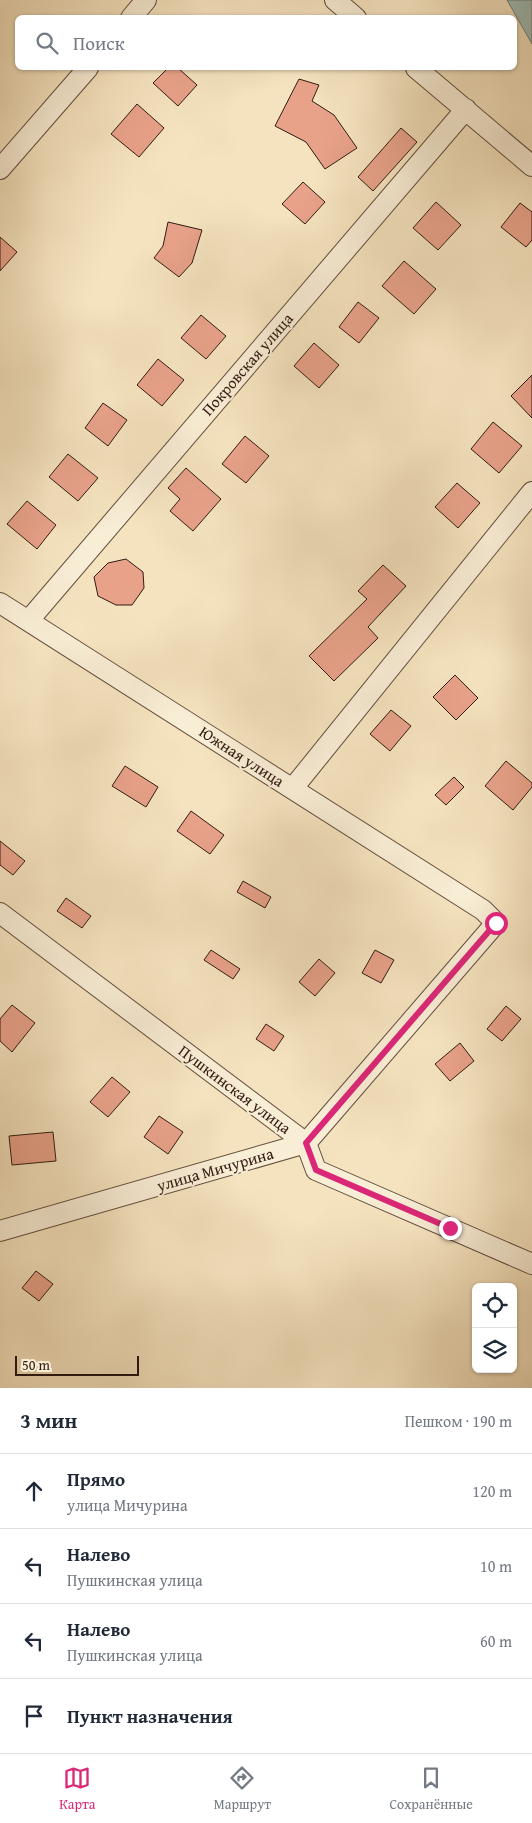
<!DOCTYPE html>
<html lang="ru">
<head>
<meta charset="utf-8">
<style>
	body { margin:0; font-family:"Gentium Book Plus",serif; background:#f2f2f3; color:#1f2937 }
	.controls { position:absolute; right:15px; bottom:15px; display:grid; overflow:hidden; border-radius:8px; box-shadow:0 1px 4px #0004 }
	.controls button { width:45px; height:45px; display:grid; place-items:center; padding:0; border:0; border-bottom:1px solid #e0e1e3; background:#fff; color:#1f2937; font:25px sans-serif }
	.scale { position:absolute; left:15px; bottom:12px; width:124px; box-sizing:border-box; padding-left:5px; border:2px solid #321b11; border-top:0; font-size:14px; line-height:18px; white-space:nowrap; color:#321b11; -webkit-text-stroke:4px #f8edd5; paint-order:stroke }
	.stop { position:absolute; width:15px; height:15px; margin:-11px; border:4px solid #db2777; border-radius:50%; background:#fff }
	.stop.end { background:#db2777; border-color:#fff; box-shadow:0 1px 5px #0008 }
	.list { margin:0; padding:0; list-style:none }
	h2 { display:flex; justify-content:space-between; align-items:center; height:65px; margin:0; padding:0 20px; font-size:21px }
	h2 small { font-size:16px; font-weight:400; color:#747a83 }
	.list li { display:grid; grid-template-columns:32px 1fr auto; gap:15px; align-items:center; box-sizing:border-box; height:75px; padding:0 20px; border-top:1px solid #e0e1e3 }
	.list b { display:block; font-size:19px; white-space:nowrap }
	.list p { margin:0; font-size:16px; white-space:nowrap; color:#747a83 }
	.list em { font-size:16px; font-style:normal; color:#747a83 }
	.icon { flex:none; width:28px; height:28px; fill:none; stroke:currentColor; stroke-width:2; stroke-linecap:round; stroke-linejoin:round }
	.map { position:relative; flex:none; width:532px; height:1388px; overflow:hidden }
	.search { position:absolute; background:#fff; box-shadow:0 1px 4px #0004; left:15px; right:15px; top:15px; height:55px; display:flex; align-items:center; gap:12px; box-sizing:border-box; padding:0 18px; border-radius:8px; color:#747a83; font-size:19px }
	.sheet { height:365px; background:#fff }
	nav { display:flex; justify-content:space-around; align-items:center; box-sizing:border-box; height:70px; border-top:1px solid #e0e1e3; background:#fff; font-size:14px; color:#747a83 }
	nav a { display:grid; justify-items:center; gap:2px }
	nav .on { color:#db2777 }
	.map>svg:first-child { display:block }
</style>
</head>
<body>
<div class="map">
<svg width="532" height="1388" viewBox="0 0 532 1388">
	<rect width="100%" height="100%" fill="#f5e3bf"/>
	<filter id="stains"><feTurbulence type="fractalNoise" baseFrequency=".004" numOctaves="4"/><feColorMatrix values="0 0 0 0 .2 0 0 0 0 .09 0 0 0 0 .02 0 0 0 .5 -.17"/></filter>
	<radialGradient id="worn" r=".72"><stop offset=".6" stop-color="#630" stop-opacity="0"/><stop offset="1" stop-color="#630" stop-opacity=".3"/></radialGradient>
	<path fill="#9dbdb7" stroke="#727c75" d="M507,0H532V44Z"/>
	<path fill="#e8a28a" stroke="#321b11" d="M168,68H178L197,85L178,106L153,83Z
		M299,79L319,85L312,101L334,115L357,148L325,169L306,142L275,126Z
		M137,104L164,128L139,157L111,134Z
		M401,128L417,142L373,191L358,177Z
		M303,182L325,202L305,224L282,204Z
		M436,202L461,225L438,250L413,228Z
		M520,203L532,212V240L526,247L501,227Z
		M168,222L202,230L192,263L179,277L154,258L163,246Z
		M0,237L17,252L0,271Z
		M404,261L436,289L414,314L382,286Z
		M358,302L379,318L359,343L339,327Z
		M201,315L226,336L206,359L181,338Z
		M314,343L339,365L319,388L294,366Z
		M158,359L184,380L162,406L137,385Z
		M532,375V418L511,396Z
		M103,403L127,420L108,446L85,428Z
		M493,422L522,446L499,473L471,449Z
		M245,436L269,456L246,483L222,464Z
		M68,454L98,478L78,501L49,477Z
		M186,468L221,499L193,531L170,511L180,499L168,488Z
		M457,483L480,503L458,528L435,507Z
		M27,501L56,525L37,549L7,524Z
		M126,559L143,572L144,588L132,605H116L98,596L94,577L108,563Z
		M383,565L406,586L368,627L378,638L334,681L309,656L367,599L358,591Z
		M455,675L478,698L456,720L433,697Z
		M391,710L411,726L390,751L370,734Z
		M506,761L532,783V787L513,810L485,786Z
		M125,766L158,787L146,807L112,786Z
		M454,777L464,787L446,805L435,795Z
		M191,811L224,835L210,854L177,831Z
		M0,841L25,861L13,875L0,865Z
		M243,881L271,897L265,908L237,892Z
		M66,898L91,916L82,928L57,911Z
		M211,950L240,969L233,979L204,960Z
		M375,950L394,960L381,983L362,973Z
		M319,959L335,973L315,996L299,982Z
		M12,1005L35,1023L12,1052L0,1041V1019Z
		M506,1006L521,1019L502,1041L487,1029Z
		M266,1024L284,1036L274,1051L256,1039Z
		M460,1043L474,1061L450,1081L435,1064Z
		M112,1077L130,1092L108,1117L90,1102Z
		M159,1116L183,1132L168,1154L144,1137Z
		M53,1132L56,1161L12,1165L9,1136Z
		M36,1271L53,1284L39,1301L22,1288Z"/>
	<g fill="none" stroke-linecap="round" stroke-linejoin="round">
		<defs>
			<path id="minor" d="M335,0L356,18
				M131,18L146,0
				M416,68L532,166
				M0,169L88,68
				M0,603L483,910L496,923L306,1143L0,1231
				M29,620L466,109
				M293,788L532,492
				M0,913L306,1143L316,1170L532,1264"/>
		</defs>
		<use href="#minor" stroke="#634d3c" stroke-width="22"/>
		<use href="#minor" stroke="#f8edd5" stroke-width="20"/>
	</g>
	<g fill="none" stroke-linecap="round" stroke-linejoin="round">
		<path stroke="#db2777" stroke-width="6" d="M450,1228L316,1170L306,1143L496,923"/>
	</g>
	<g text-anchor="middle" stroke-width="4" stroke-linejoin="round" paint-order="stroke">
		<g font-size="16" fill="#321b11" stroke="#f8edd5">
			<text transform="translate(247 364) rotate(-49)" y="6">Покровская улица</text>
			<text transform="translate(242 756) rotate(33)" y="6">Южная улица</text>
			<text transform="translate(235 1089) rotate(37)" y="6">Пушкинская улица</text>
			<text transform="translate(215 1169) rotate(-16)" y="6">улица Мичурина</text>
		</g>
	</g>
	<rect width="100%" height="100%" filter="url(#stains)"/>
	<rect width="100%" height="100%" fill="url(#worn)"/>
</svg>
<div class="controls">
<button><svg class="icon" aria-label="locate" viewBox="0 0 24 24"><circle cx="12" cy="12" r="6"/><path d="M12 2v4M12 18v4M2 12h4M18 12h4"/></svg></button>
<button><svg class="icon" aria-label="layers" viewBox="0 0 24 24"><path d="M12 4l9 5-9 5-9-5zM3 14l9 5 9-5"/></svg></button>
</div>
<div class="scale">50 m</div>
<div class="stop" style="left:496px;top:923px"></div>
<div class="stop end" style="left:450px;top:1228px"></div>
<div class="search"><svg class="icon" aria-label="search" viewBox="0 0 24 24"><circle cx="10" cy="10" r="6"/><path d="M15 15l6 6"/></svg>Поиск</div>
</div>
<section class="sheet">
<h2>3 мин<small>Пешком · 190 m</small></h2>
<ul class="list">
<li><svg class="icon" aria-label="ahead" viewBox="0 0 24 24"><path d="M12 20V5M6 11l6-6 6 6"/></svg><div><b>Прямо</b><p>улица Мичурина</p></div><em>120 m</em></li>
<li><svg class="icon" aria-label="left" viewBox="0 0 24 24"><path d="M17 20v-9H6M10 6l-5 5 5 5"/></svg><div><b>Налево</b><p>Пушкинская улица</p></div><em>10 m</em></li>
<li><svg class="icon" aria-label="left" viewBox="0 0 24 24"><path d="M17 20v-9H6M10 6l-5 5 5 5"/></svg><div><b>Налево</b><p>Пушкинская улица</p></div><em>60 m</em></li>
<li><svg class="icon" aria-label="arrive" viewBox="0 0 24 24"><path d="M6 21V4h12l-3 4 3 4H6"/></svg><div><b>Пункт назначения</b></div></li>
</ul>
</section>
<nav>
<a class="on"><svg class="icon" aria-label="map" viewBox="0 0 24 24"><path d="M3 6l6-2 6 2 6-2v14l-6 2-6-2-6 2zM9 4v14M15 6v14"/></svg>Карта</a>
<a><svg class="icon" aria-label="directions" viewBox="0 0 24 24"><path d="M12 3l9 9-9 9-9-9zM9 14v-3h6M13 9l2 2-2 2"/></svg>Маршрут</a>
<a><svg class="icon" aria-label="saved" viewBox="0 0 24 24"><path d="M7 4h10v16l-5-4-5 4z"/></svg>Сохранённые</a>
</nav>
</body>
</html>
